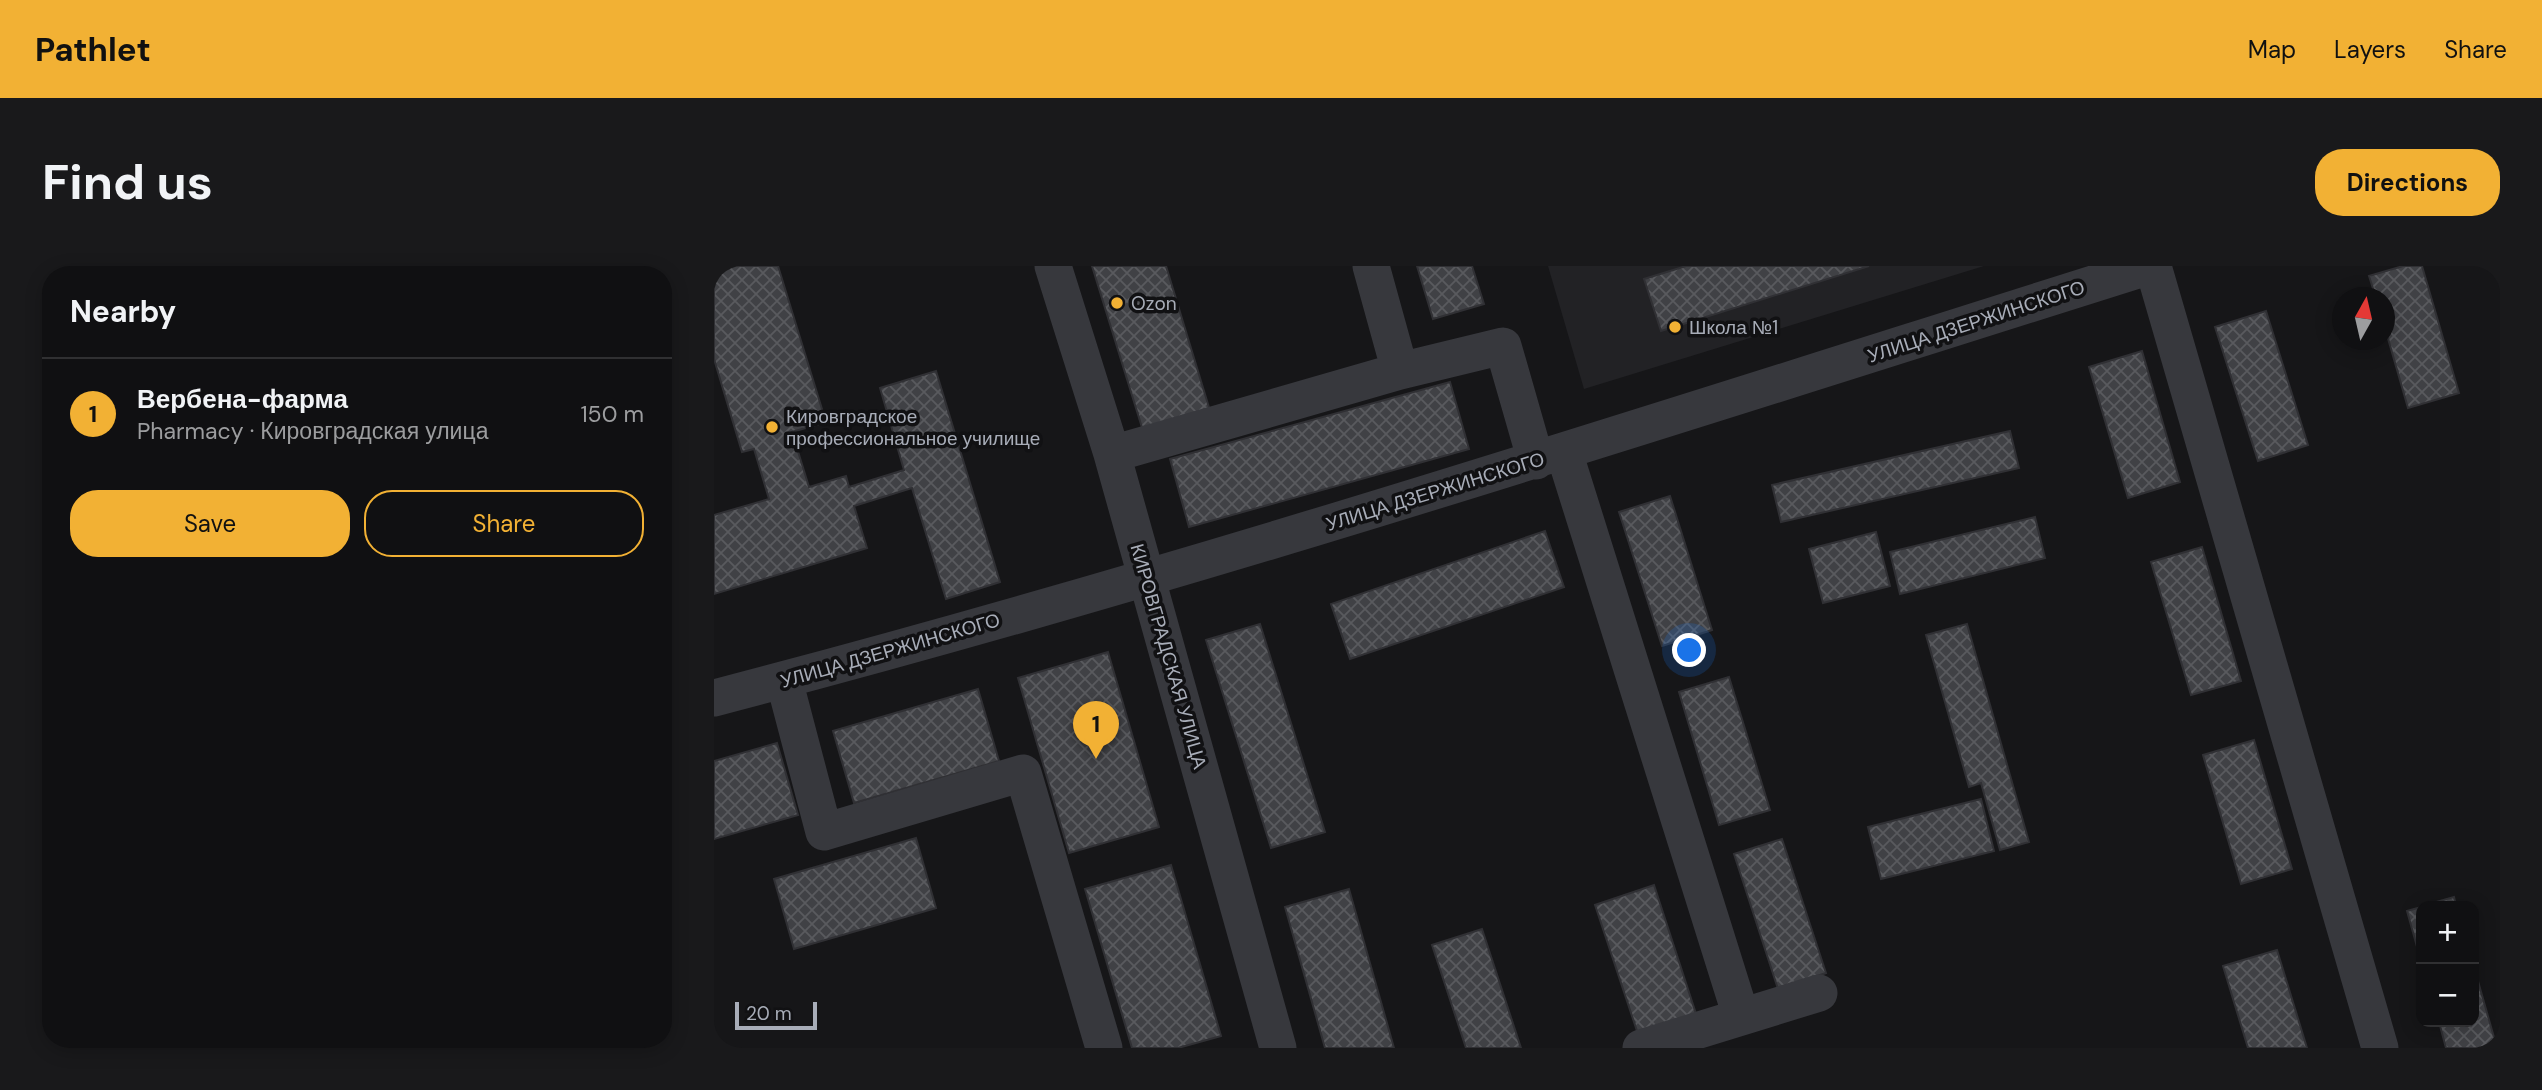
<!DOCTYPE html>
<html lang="en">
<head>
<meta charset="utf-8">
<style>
	body { margin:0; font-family:"DM Sans",sans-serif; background:#19191b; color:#f1f3f6 }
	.controls { position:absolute; right:21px; bottom:21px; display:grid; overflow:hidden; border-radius:14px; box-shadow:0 4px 18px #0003 }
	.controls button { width:63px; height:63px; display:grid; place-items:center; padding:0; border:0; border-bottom:2px solid #303032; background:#101012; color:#f1f3f6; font:35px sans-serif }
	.compass { position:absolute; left:1618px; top:21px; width:63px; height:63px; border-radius:50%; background:#101012; box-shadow:0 4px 18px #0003; rotate:8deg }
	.scale { position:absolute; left:21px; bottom:18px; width:82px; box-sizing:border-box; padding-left:7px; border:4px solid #a8adb8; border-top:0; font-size:19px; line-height:24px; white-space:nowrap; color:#a8adb8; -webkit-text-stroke:5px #111113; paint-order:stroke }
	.you { position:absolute; left:976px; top:385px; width:24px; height:24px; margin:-18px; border:5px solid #fff; border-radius:50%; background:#1a73e8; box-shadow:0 0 0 10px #1a73e833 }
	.badge { display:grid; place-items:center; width:46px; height:46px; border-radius:50%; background:#f2b134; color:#111; font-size:23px; font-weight:700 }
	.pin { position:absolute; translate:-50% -58px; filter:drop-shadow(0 2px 4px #0008) }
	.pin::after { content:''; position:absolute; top:37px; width:24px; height:21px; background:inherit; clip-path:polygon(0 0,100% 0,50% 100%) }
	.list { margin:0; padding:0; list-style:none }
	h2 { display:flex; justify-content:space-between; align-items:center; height:91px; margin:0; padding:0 28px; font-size:30px }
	h2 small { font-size:23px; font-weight:400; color:#9c9d9f }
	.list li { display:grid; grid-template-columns:46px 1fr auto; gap:21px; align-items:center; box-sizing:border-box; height:112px; padding:0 28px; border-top:2px solid #303032 }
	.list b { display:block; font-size:26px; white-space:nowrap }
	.list p { margin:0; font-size:23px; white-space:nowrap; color:#9c9d9f }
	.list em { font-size:23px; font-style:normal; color:#9c9d9f }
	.actions { display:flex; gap:14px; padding:21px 28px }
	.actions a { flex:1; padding:16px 0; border:2px solid #f2b134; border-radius:28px; text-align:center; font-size:24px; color:#f2b134 }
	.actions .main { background:#f2b134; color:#111 }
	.map { position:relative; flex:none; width:1786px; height:782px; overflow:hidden; border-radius:28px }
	header { display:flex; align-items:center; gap:42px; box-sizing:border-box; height:98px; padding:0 35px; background:#f2b134; color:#111 }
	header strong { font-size:33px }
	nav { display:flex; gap:38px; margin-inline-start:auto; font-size:24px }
	.intro { display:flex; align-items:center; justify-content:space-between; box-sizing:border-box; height:168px; padding:0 42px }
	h1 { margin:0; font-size:49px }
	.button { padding:18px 32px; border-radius:28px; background:#f2b134; color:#111; font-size:24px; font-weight:700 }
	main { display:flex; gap:42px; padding:0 42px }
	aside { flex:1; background:#101012; border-radius:28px; box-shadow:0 4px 18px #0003 }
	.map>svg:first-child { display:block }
</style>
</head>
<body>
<header>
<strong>Pathlet</strong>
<nav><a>Map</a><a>Layers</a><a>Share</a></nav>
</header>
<div class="intro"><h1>Find us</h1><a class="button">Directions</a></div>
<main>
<aside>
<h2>Nearby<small></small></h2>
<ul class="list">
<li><span class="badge">1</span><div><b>Вербена-фарма</b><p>Pharmacy · Кировградская улица</p></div><em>150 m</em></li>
</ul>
<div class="actions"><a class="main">Save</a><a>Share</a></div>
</aside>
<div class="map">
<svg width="1786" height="782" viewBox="0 0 1786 782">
	<defs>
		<pattern id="building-cross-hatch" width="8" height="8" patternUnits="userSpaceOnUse" patternTransform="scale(1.75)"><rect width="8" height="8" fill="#404145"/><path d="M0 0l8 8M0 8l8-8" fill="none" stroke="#595a5e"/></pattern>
	</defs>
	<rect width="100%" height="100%" fill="#161618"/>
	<path fill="#222225" d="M834,0H1270L870,123Z"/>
	<path fill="url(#building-cross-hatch)" stroke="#303034" stroke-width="2" d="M0,0H64L112,156L78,166L95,221L132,210L135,221L190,204L166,122L222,105L286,316L232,333L198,222L140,240L153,282L0,328V249L55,233L40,183L28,186L0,93Z
		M378,0H452L497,148L430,168Z
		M703,0H758L770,38L719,53Z
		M972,0H1155L947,65L930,13Z
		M1689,0H1708L1745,127L1694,142L1671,62V32H1662L1655,10Z
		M1552,45L1594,179L1544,195L1501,61Z
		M1428,85L1466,216L1414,232L1375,101Z
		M736,116L755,183L475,261L456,193Z
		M1296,165L1305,202L1067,256L1058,219Z
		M956,230L998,364L948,380L905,246Z
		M1321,251L1331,292L1186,328L1176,286Z
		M831,265L850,321L636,393L617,338Z
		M1162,266L1176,320L1109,337L1095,283Z
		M1488,281L1527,415L1477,429L1437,296Z
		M546,358L611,566L557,582L492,374Z
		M1253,358L1315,576L1286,584L1267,517L1255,521L1212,369Z
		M394,386L445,561L355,587L304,412Z
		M1015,411L1056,544L1005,559L965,426Z
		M264,423L285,495L140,537L119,465Z
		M1540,474L1578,603L1527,618L1489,489Z
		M63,477L84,549L0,573V495Z
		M1267,533L1280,585L1167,613L1154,561Z
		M202,572L222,642L80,683L60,613Z
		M1068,573L1112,707L1064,723L1020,588Z
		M457,599L507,770L464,782H418L371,623Z
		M940,619L985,757L927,777L881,639Z
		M635,623L680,782H611L571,641Z
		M1740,631L1742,640H1708Z
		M1707,641V695L1693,645Z
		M768,663L807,782H752L718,679Z
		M1563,684L1593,782H1534L1509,700Z
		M1760,701L1783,782H1732L1725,756H1760Z"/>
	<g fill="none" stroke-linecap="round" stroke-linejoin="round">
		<path stroke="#37383d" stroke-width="37" d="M339,0L398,188L564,782
			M657,0L686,105L789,80L822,195
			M1439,0L1666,782
			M850,186L1027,750
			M398,188L686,105
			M70,414L110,566L309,507L390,782
			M0,432C484,306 959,150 1436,0
			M927,782L1105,727"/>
	</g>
	<g fill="#f2b134" stroke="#111113" stroke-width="2.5">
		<circle cx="403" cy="37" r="7"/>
		<circle cx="961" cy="61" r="7"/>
		<circle cx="58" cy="161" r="7"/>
	</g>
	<g text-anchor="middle" stroke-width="7" stroke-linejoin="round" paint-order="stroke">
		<g font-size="19" fill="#a8adb8" stroke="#111113" text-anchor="start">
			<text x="417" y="44">Ozon</text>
			<text x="975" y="68">Школа №1</text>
			<text x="72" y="157">Кировградское<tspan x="72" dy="22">профессиональное училище</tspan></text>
		</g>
		<g font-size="19" fill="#a8adb8" stroke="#111113">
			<text transform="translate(1262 55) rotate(-18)" y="7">УЛИЦА ДЗЕРЖИНСКОГО</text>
			<text transform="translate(721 225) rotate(-17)" y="7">УЛИЦА ДЗЕРЖИНСКОГО</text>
			<text transform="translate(176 384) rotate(-16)" y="7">УЛИЦА ДЗЕРЖИНСКОГО</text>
			<text transform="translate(455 390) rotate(74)" y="7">КИРОВГРАДСКАЯ УЛИЦА</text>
		</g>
	</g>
</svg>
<div class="controls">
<button>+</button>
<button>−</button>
</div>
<svg class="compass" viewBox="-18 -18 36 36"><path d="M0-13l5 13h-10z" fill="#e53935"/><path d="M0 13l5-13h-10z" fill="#9c9d9f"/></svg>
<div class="scale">20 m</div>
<div class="you"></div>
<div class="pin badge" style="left:382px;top:493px">1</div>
</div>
</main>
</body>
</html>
